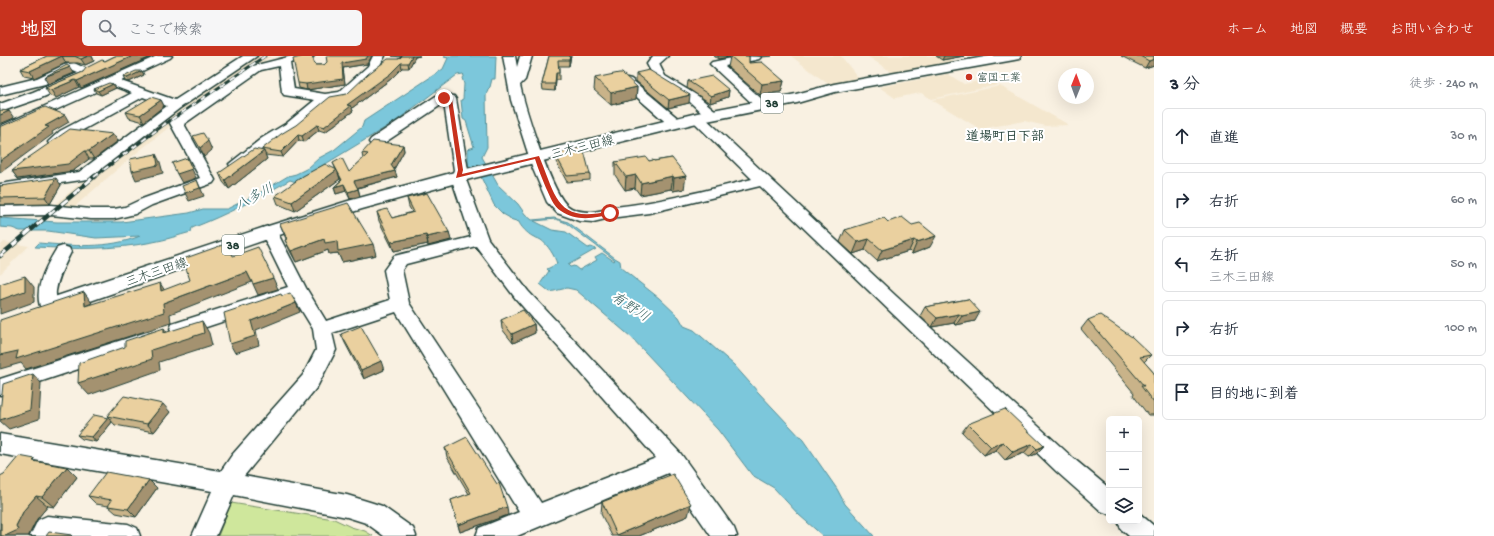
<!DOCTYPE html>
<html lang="ja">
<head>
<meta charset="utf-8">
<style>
	body { margin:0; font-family:"Gochi Hand","Klee One",sans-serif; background:#f6f6f7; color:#1f2937 }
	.controls { position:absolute; right:12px; bottom:12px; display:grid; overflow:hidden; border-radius:6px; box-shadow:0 4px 16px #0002 }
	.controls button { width:36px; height:36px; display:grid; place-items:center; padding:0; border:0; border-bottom:1px solid #e0e1e3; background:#fff; color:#1f2937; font:20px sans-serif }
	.compass { position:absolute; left:1058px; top:12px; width:36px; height:36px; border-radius:50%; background:#fff; box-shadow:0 4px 16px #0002; rotate:1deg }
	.stop { position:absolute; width:12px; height:12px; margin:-9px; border:3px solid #c8321e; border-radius:50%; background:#fff }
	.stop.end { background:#c8321e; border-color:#fff; box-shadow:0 1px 4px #0008 }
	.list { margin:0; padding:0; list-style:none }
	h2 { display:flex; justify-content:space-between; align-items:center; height:52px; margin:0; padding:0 16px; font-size:17px }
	h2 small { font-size:13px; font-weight:400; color:#747a83 }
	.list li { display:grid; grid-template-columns:26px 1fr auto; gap:12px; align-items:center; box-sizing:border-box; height:56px; margin:0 8px 8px; padding:0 8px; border:1px solid #e0e1e3; border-radius:6px }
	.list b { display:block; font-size:15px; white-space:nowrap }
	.list p { margin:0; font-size:13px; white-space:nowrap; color:#747a83 }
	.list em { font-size:13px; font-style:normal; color:#747a83 }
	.icon { flex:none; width:22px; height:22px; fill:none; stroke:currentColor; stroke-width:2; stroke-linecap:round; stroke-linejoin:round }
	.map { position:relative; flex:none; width:1154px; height:480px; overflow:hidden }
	header { display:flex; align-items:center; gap:24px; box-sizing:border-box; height:56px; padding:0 20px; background:#c8321e; color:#fff }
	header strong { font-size:19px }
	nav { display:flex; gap:22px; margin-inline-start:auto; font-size:14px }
	.search { width:280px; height:36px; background:#f6f6f7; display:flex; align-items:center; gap:10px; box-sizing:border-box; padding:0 14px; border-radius:6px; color:#747a83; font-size:15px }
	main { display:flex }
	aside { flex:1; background:#fff }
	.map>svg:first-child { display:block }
</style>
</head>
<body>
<header>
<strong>地図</strong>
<div class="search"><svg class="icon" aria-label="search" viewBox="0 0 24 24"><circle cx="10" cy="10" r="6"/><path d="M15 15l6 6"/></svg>ここで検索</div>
<nav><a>ホーム</a><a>地図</a><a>概要</a><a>お問い合わせ</a></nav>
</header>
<main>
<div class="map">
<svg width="1154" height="480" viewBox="0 0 1154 480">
	<rect width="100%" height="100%" fill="#f9f1e2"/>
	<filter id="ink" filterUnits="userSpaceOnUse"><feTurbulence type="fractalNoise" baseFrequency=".025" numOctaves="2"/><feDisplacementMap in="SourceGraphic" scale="8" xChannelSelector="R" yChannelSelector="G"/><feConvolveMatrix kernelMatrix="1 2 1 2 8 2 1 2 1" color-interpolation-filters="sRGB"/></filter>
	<g filter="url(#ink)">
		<path fill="#f4e7ce" d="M256,0H272L225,31L168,72L129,103L72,153L52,151L96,114L186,47Z
			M791,0H841L860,24L832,30L828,28Z
			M867,0H945L957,7L897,18L893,17Z
			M948,18L964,28L988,23L998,29L931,43L921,37L895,42L879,31Z
			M1000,30L1069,69L1046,70L1024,65L980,73L932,44Z
			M4,186L29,190L0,218V190Z"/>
		<path fill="#cfe79c" stroke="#779268" d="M231,447L334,463L351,471L365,475L373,480H218Z"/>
		<path fill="#7bc7db" stroke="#569098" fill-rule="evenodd" d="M445,0H496L495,23H492L490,31L488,33L486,40L487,91L482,101L498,129L518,148L525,158L532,164L554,162L568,166L615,202L620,205L621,212L659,242L679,261L684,270L694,274L734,309L758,336L803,384L837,433L845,448L874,480H823L799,459L774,432L752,419L718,374L631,281L576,234L567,232L550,236L540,228L549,215L547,213L557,208C555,200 547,188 541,184C538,182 535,182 532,180C528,178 520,170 519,166L510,163V162L503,158L494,149L481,121L468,111V93L474,91L466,65L463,63L461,44L463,43L464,28L462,22L464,19L463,18L457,19L396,65L296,126L290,124C258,142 226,159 192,172L191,176C179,179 166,184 153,186C113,194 75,193 35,191L39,187C71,190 109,193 140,180L96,182L48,175H20L12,172L0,171V162L57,166H122L189,157L203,153H227L263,135L288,120L296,118L308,112L319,102L334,94L362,71L364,65L443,13L448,2L444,1ZM556,163L566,167L615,204L614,205L602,197L595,201L597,204L579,214L574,210L570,211L568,209L596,193L591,191L588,192L566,176L552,174L534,165Z"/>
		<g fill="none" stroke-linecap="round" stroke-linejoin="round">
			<defs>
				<path id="minor" d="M157,0H172L170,2L121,25L175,44L243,0H257L180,52L88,123L0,136V128L79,116L167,50L143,41L70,81C63,86 59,91 50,89L48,86L60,75L132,37L111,29L0,79V70Z
					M292,0H314L312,2L290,7L294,33L325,38L339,36L368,10L373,0H385L377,14L347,42L329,45L297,73L272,88L241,111L236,112L231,111L229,108L262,82L287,67L315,44L284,39L282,36L279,10L261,14L184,68L215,124L213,127L152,149L135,158L114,163H91L51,159L0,160V150L51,149L91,153H114L125,151L142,143L200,122L170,67L172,64L253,10Z
					M503,0H515L517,11L520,0H532L525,24L520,29C525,51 552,139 568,150C574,155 584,156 591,156C599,156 608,152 615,151C662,146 707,134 752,123L690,62L692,59H702L896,240L1073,402L1109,432V458L1101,455L1057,416L760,130L649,157L610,162L593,166L579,165L557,157L547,146L533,113L511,44Z
					M653,0H668L659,8L665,20L698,40L717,56L718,59L717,62H707L690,46L656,25L647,8Z
					M742,0L761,1L759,3L755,4L725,10L765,46L767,49L765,52H757L710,8L712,6Z
					M74,7L89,14L91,16L87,22L41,42L0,56V48L33,36L78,17L71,14L45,28L0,39V31L37,22L64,9Z
					M627,22L631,23L680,64L682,67L680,70H670L623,29L621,26L623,23Z
					M440,39L454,40L456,43L468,114L465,121L488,183L528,235L681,398L734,472L737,480H711L668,417L517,480H476L479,472L519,456L396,256L332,277L336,294L317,331L244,420L347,439L373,447L382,450L413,472L416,480H384L366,467L347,461L234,439L216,480H192L212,435L0,398V378L221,415L232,399L303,319L316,294L313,273L294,242L179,280L172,278L170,273L172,268L288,231L261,176L263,172L269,171L275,172L306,232L326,265L390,244L384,214L394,200L471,181L451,121L454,114L444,47L381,89L376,90L371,89L369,86L371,83L436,40ZM476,190L516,243L656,402L541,447L409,247L402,214L406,208Z
					M63,190L69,192L71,196C65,208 58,221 56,235C55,243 60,249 55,257L49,259L43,257C31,236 46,210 57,192Z
					M147,276L154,278L157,283L154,288L0,339V323Z
					M1139,457L1154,470V480H1129L1121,473L1118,465H1139Z
					M47,460L128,468L137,472L140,480H30L38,464Z"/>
				<path id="major" d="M990,0H1021L1019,3L1014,4L835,36L797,47L697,67L474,122L362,153L276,180L59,256L51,254L48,248L51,242L262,172L348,145L462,114L697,57L796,38L834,28Z"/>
			</defs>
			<use href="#minor" stroke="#1f3d34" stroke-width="3"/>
			<use href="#major" stroke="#1f3d34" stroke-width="3"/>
			<use href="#minor" fill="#fff" fill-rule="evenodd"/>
			<use href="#major" fill="#fff" fill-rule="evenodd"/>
			<defs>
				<path id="rail-far1" d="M94,121L162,70L265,0"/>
				<path id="rail" d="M0,200L95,120"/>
			</defs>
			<use href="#rail-far1" stroke="#1f3d34" stroke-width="3"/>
			<use href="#rail" stroke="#1f3d34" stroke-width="4.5"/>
			<use href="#rail-far1" stroke="#fff" stroke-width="2" stroke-dasharray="6" stroke-linecap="butt"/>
			<use href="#rail" stroke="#fff" stroke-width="3" stroke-dasharray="8" stroke-linecap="butt"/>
		</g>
		<path fill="#c9b389" stroke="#1f3d34" d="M47,0H92L94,5L85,9L78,7H66L34,22L24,20L20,13Z
			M115,0H153L81,32L79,31L56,42L50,40L45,32L83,16Z
			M392,0H420L415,1L409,12H402L391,23L352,52L353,55L325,76L319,74L304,86L299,84L283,101L265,99L267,103L229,133L223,126L219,117L262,94V93L347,38L401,1Z
			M549,0H571L569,10H559V24H556L555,35L543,34L542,28Z
			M714,0H749V7L784,25L781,36L760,39L728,11L730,1L718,3Z
			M936,0H964L942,4Z
			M1121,0H1154V9L1145,12Z
			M367,8L343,12L345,28L307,34L299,32L298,27L315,9Z
			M142,15L144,19L129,26L125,25L123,21Z
			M636,17L689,47L668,52L636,25Z
			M595,22L637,31L636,43L611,49L594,34Z
			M688,25L729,34L728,41L710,47L687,32Z
			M113,28L116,32L101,39L96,37L94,33Z
			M161,44L164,50L144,66L129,62L126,56Z
			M118,85L94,103H89L73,115L18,123L12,115Z
			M403,89L404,95L394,113L397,121L358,132L360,140L350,143L346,135L336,138L334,131L341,124L339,120L340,123L295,155L278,148L275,140L336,114L333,107L349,116L363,103L362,97Z
			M555,98L590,118V124L567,126L555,104Z
			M672,102L684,133L673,135L671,133L640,139L635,132L625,134L615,119V106L649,105H654Z
			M61,129L50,148L0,149V130Z
			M407,142L449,176L451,184L428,190V188L394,195L379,165L377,156L392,162L412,156L409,151Z
			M888,166L930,191L912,198L909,195L877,205L865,194L853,198L840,186L845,174Z
			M280,168L376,199L342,206L338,197L329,198L328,194L296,206L290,195L285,184L286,183Z
			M968,243L975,265L956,269L954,267L932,271L920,260L925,251Z
			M501,264L534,268L535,277L513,287L502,273Z
			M1088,264L1151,299L1144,306L1154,317V359H1148L1133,339L1134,337L1081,273Z
			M341,278L384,314L364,323L345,287Z
			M170,356L154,376L115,369L107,360Z
			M112,366L96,386L82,383L77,379Z
			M968,368L1044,390L1036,398L1029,401L1024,397L1005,404L996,394L984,399L962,376Z
			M445,392L508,459L460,476L451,444L469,438L447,401Z
			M38,406L67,411L77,421L54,451L48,450L37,463L29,479V480H0Z
			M149,424L157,432L136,461L116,457L108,450L96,448L88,440Z
			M602,446L688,460L639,480H612L601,458Z"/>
		<path fill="#a4926f" stroke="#1f3d34" d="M62,0L66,7L34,22L30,15Z
			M88,0H92L94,5L85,9L81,3Z
			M133,0H153L81,32L77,25Z
			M368,0H372L367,8L343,12L345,28L307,34L306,28L342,7Z
			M412,0H420L415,1L409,12L408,7Z
			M570,0H571L569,10V4Z
			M718,0H735L718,3Z
			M763,0H772L762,1Z
			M944,0H964L942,4Z
			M1154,3V9L1145,12L1149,5Z
			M401,7L402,12L391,23L352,52L353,55L325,76L324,71L347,49Z
			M70,11L74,17L48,28L44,21Z
			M142,15L144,19L129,26L127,22Z
			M556,17V24L555,35V28Z
			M75,24L79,31L56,42L51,34Z
			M784,25L781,36L760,39L762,28Z
			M113,28L116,32L101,39L98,35Z
			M637,31L636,43L611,49V37Z
			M729,34L728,41L710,47L711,40Z
			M690,39L689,47L668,52L669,44Z
			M161,44L164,50L144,66L140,59Z
			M9,55L14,62L0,68V59Z
			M65,59L69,66L52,76L53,78L0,117V105L45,70Z
			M317,69L319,74L304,86L302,80Z
			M113,78L118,85L94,103L89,95Z
			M298,79L299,84L283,101L281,96Z
			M208,85L212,94L204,101L200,92Z
			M403,89L404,95L393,115L391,109Z
			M85,95L89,103L73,115L18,123L12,115Z
			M264,95L267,103L229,133L225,124Z
			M156,98L160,106L163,117L136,124L132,115Z
			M187,102L196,122L182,127L177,118Z
			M337,114L340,123L295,155L292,146Z
			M395,115L397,121L356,132L354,125Z
			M636,119L635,132L625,134L626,121Z
			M673,120L671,133L640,139L641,127Z
			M686,120L684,133L673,135L674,122Z
			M56,122L61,129L50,148L45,141Z
			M197,124L204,140L189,145L185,137Z
			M344,128L346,135L336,138L334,131Z
			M358,133L360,140L350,143L348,136Z
			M449,176L451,184L428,190L427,181Z
			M426,179L428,188L394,195L391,186Z
			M936,180L930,191L912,198L917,186Z
			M324,183L337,185L373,188L376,199L342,206L338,197L329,198L328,194L296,206L291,195Z
			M869,183L865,194L853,198L858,186Z
			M914,184L909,195L877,205L882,194Z
			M247,216L252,226L170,258L171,267L26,313L21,307L0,313V299L163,247Z
			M25,220L34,231V246L0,258V244Z
			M273,222L278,233L258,239L253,228Z
			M160,227L167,238L161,235Z
			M84,236L92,247L85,250Z
			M296,247L300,256L256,274L259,289L235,297L230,288L251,265Z
			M980,256L975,265L956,269L962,260Z
			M959,258L954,267L932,271L937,262Z
			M202,265L209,277L212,289L159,306L160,314L89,339L78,327L164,277V272L172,284Z
			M534,268L535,277L513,287L512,278Z
			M381,305L384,314L364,323L361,314Z
			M33,318L41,327L39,363L9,373L0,365V364Z
			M163,348L170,356L154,376L147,368Z
			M108,362L112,366L96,386L92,381Z
			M1003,386L996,394L984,399L991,391Z
			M1032,388L1024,397L1005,404L1013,396Z
			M1044,390L1036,398L1029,401L1037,393Z
			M67,411L77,421L54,451L42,441Z
			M149,424L157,432L136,461L128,453Z
			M36,440L48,450L37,463L29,479V480H0V467L16,470L24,454Z
			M691,448L688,460L639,480H617V479Z
			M507,451L508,459L460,476L458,469Z"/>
		<path fill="#ead09f" stroke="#1f3d34" d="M47,0H88L81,3L74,0H62L30,15L20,13Z
			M115,0H133L77,25L75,24L51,34L45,32L83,16L86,12L102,4L105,5Z
			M304,0H312L315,9H324L327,6L326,0H368L366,3L342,7L343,23L306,28L298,27L293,3Z
			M402,0H412L408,7H401L390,18L347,49L351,50L324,71L317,69L302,80L298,79L281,96L262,93L281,78L296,69L330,41L347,38L368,18L388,3H399Z
			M549,0H570L569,4H558L559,17H556L555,28H542Z
			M730,0H749V7L762,6L784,25L762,28Z
			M1140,0H1154V3L1149,5Z
			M67,9L70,11L44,21Z
			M649,14L690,39L669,44L636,17Z
			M136,15H142L127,22L123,21Z
			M619,17H622L637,31L611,37L595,22Z
			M712,20L729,34L711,40L688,25Z
			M109,27L113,28L98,35L94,33Z
			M151,41L161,44L140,59L126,56Z
			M45,51L65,59L45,70L49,71L0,105V71Z
			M0,54L9,55L0,59Z
			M70,73L113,78L89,95H85L68,108L12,115L28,102Z
			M203,77L208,85L200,92L193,80Z
			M373,85L403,89L391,109L395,115L354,125L358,133L348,136L344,128L334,131L342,124L333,107L342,102L349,116L368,98L362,97Z
			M583,91L590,118L567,120L555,98Z
			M254,93L264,95L225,124L219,117Z
			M156,98L158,109L132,115L130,103Z
			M646,101L649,105L653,104L654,105L672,102L686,120L674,122L673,120L641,127L636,119L626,121L615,106Z
			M187,102L192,113L177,118L172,107Z
			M325,108L337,114L292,146L275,140L303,120Z
			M56,122L45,141L0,142V130Z
			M197,124L200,132L185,137L182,130Z
			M427,137L449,176L427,181L426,179L391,186L377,156L387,153L392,162L414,156L407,142Z
			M348,147L373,188L338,195L337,185L325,187L324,183L291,195L285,184L287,183L280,168Z
			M902,161L912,169L920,167L936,180L917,186L914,184L882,194L869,183L858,186L845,174L884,162L888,166Z
			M228,187L233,200L258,191L273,222L253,228L247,216L163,247L164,256L16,303L18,295L0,299V264L84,236L85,250L160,227L161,235L190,224L183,203Z
			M25,220V235L0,244V228Z
			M290,237L296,247L251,265L255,280L230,288L224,257L281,238L282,240Z
			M968,243L980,256L962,260L959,258L937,262L925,251Z
			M523,254L534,268L512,278L501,264Z
			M1100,259L1132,281L1151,299L1140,301L1154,317V347L1141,330H1144L1088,264Z
			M202,265L204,277L151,294L152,303L78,327L79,307L125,291V285L164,272V277Z
			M361,270L381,305L361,314L341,278Z
			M33,318L30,354L0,364V357L3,328Z
			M124,340L163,348L147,368L107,360Z
			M1005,353L1044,390L1037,393L1032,388L1013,396L1003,386L991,391L968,368Z
			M94,359L108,362L92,381L77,379Z
			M467,381L497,428L499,427L507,451L458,469L451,444L471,437L445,392Z
			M19,400L35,403L33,405L67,411L42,441L36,440L24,454L16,470L18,474L5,480H1V467H0V420L4,418Z
			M106,416L149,424L128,453L108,450L112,444L88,440Z
			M673,418L691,448L617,479L602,446Z
			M49,476L72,479L71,480H46Z"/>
	</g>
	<path fill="#c8321e" d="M444,40L452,43L463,114L462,118L539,100C556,140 556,168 610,155L613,157L612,158C596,162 576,166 561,155C553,150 550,140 546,132C542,122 538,113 535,103L456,122L458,114L448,44L442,43Z"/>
	<circle fill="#c8321e" stroke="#fff" stroke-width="1.5" cx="969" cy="21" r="4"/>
	<g text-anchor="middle" stroke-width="4" stroke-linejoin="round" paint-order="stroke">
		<g font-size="11" fill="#1f3d34" stroke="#fff" text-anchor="start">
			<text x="977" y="25">富国工業</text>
		</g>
		<g fill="#fff" stroke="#627771" stroke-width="1">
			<rect x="761" y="37" width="22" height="20" rx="3"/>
			<rect x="222" y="179" width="22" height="20" rx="3"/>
		</g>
		<g font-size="12" font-weight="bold" fill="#1f3d34">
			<text x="772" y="51">38</text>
			<text x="233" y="193">38</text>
		</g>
		<g font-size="13" font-weight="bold" fill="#1f3d34" stroke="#fff">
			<text x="1005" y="84">道場町日下部</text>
		</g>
		<g font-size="13" fill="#1f3d34" stroke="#fff">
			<text transform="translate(582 90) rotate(-14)" y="5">三木三田線</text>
			<text transform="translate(156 215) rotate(-19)" y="5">三木三田線</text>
		</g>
		<g font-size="14" font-style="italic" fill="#36605e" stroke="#fff">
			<text transform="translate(254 140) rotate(-28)" y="5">八多川</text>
			<text transform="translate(631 250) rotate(33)" y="5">有野川</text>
		</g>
	</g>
</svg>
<div class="controls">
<button>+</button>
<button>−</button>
<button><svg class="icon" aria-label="layers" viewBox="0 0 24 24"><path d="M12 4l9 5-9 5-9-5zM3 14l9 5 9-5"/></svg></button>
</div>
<svg class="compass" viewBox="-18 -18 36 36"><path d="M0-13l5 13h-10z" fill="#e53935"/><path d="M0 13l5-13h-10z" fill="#747a83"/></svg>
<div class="stop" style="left:610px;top:157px"></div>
<div class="stop end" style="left:444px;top:42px"></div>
</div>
<aside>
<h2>3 分<small>徒歩 · 240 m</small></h2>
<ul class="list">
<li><svg class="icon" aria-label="ahead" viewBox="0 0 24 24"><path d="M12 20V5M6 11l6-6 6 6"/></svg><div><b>直進</b></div><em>30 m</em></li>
<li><svg class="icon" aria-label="right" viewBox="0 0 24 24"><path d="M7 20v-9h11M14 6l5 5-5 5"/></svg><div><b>右折</b></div><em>60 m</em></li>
<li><svg class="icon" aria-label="left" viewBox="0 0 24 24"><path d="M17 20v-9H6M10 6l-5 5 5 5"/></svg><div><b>左折</b><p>三木三田線</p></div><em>50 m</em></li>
<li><svg class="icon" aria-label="right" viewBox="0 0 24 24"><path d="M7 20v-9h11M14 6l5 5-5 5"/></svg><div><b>右折</b></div><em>100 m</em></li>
<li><svg class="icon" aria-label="arrive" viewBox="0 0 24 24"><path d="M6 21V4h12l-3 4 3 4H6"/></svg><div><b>目的地に到着</b></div></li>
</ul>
</aside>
</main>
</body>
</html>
